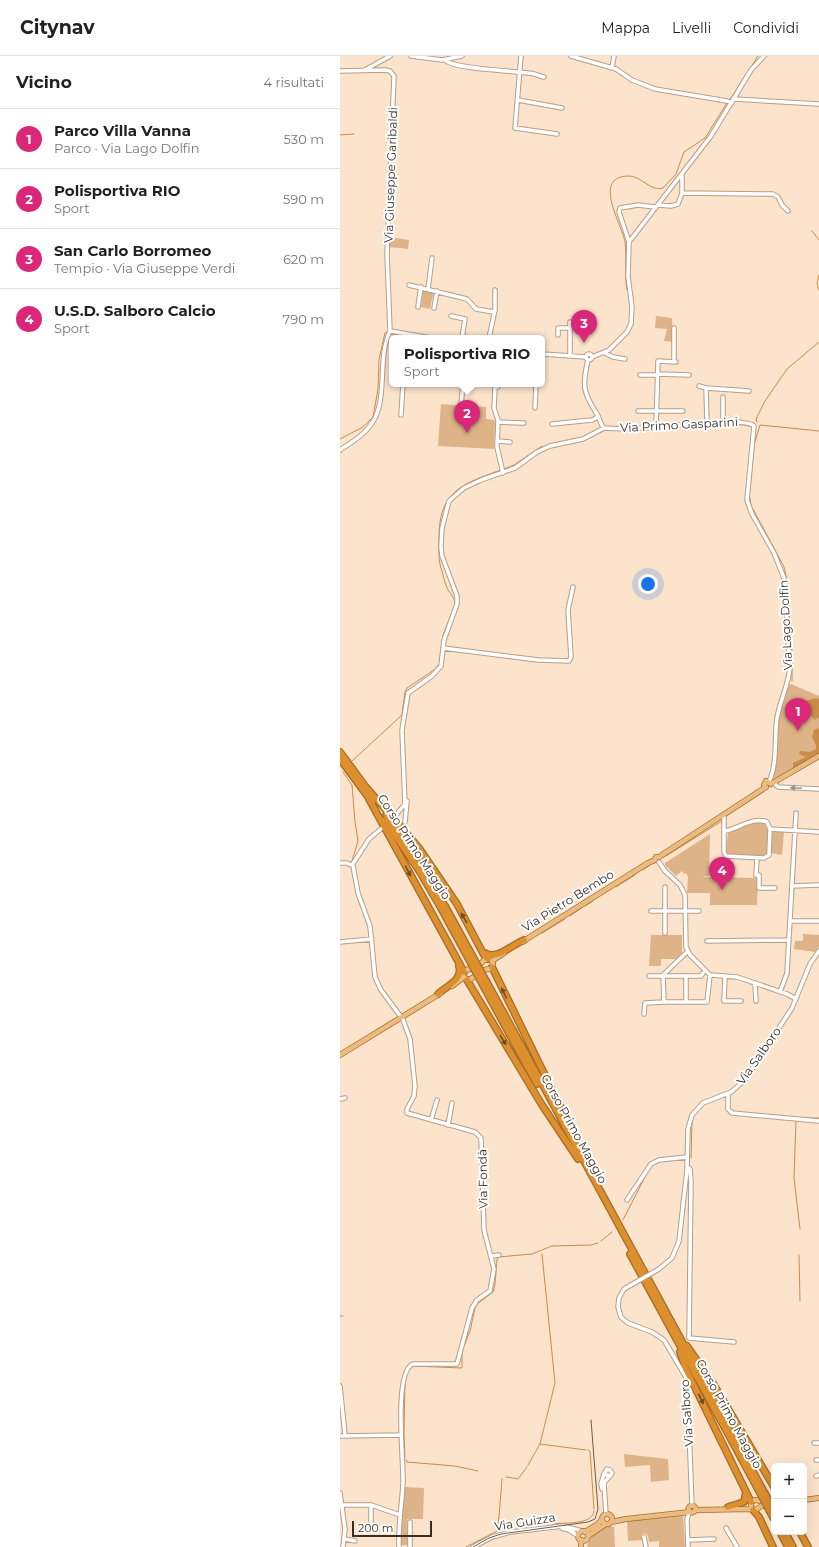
<!DOCTYPE html>
<html lang="it">
<head>
<meta charset="utf-8">
<style>
	body { margin:0; font-family:Montserrat,sans-serif; background:#f2f2f2; color:#202124 }
	.controls { position:absolute; right:12px; bottom:12px; display:grid; overflow:hidden; border-radius:6px; box-shadow:0 4px 16px #0002 }
	.controls button { width:36px; height:36px; display:grid; place-items:center; padding:0; border:0; border-bottom:1px solid #e0e0e0; background:#fff; color:#202124; font:20px sans-serif }
	.scale { position:absolute; left:12px; bottom:10px; width:80px; box-sizing:border-box; padding-left:4px; border:2px solid #362d23; border-top:0; font-size:11px; line-height:14px; white-space:nowrap; color:#362d23; -webkit-text-stroke:3px #fff; paint-order:stroke }
	.you { position:absolute; left:308px; top:528px; width:14px; height:14px; margin:-10px; border:3px solid #fff; border-radius:50%; background:#1a73e8; box-shadow:0 0 0 6px #1a73e833 }
	.badge { display:grid; place-items:center; width:26px; height:26px; border-radius:50%; background:#db2777; color:#fff; font-size:13px; font-weight:700 }
	.pin { position:absolute; translate:-50% -33px; filter:drop-shadow(0 1px 2px #0008) }
	.pin::after { content:''; position:absolute; top:21px; width:14px; height:12px; background:inherit; clip-path:polygon(0 0,100% 0,50% 100%) }
	.popup { position:absolute; left:49px; top:279px; width:156px; height:52px; box-sizing:border-box; display:grid; place-content:center; border-radius:6px; background:#fff; filter:drop-shadow(0 1px 3px #0005); font-size:13px; white-space:nowrap; color:#757577 }
	.popup b { font-size:15px; color:#202124 }
	.popup::after { content:''; position:absolute; left:50%; top:100%; margin-left:-8px; border:8px solid transparent; border-top-color:#fff }
	.list { margin:0; padding:0; list-style:none }
	h2 { display:flex; justify-content:space-between; align-items:center; height:52px; margin:0; padding:0 16px; font-size:17px }
	h2 small { font-size:13px; font-weight:400; color:#757577 }
	.list li { display:grid; grid-template-columns:26px 1fr auto; gap:12px; align-items:center; box-sizing:border-box; height:60px; padding:0 16px; border-top:1px solid #e0e0e0 }
	.list b { display:block; font-size:15px; white-space:nowrap }
	.list p { margin:0; font-size:13px; white-space:nowrap; color:#757577 }
	.list em { font-size:13px; font-style:normal; color:#757577 }
	.map { position:relative; flex:none; width:479px; height:1491px; overflow:hidden }
	header { display:flex; align-items:center; gap:24px; box-sizing:border-box; height:56px; padding:0 20px; background:#fff; border-bottom:1px solid #e0e0e0 }
	header strong { font-size:19px }
	nav { display:flex; gap:22px; margin-inline-start:auto; font-size:14px }
	main { display:flex }
	aside { flex:1; background:#fff }
	.map>svg:first-child { display:block }
</style>
</head>
<body>
<header>
<strong>Citynav</strong>
<nav><a>Mappa</a><a>Livelli</a><a>Condividi</a></nav>
</header>
<main>
<aside>
<h2>Vicino<small>4 risultati</small></h2>
<ul class="list">
<li><span class="badge">1</span><div><b>Parco Villa Vanna</b><p>Parco · Via Lago Dolfin</p></div><em>530 m</em></li>
<li><span class="badge">2</span><div><b>Polisportiva RIO</b><p>Sport</p></div><em>590 m</em></li>
<li><span class="badge">3</span><div><b>San Carlo Borromeo</b><p>Tempio · Via Giuseppe Verdi</p></div><em>620 m</em></li>
<li><span class="badge">4</span><div><b>U.S.D. Salboro Calcio</b><p>Sport</p></div><em>790 m</em></li>
</ul>
</aside>
<div class="map">
<svg width="479" height="1491" viewBox="0 0 479 1491">
	<rect width="100%" height="100%" fill="#fce3cb"/>
	<path fill="#ddb387" d="M50,181L69,184L68,193L50,191Z
		M82,233L95,238L93,239L90,253L81,251L83,237L82,236Z
		M316,260L332,262L333,286L324,285L327,273L315,272Z
		M101,348L146,351V363L155,364L154,393L98,390Z
		M448,628H451L479,640V698L433,726L438,661Z
		M421,766C432,769 430,790 427,799H387L386,796L388,777L405,769Z
		M432,776H444L442,799L431,797Z
		M370,778L369,820L361,821L418,822L417,849H370V837H347L348,821L346,817L344,818L342,815L336,820L325,809V807Z
		M463,878L479,879V891L475,896L454,893L455,885H463Z
		M311,879H342V897L337,903H321V910H309Z
		M284,1398L328,1403L329,1424L311,1426L310,1409L285,1411Z
		M65,1431L84,1432L83,1463H67L69,1489H60Z
		M341,1459H343L345,1491H319V1485L309,1486L308,1480L305,1477L301,1479L303,1484L288,1485L287,1464Z
		M270,1470L274,1471L275,1491H247C249,1480 259,1472 270,1470Z"/>
	<path fill="#ca8d49" d="M476,642L479,643V661L475,664L470,659L465,648L466,645Z
		M479,672V697L453,713V707L466,701L459,698L460,695L470,696L476,693V689L472,681L474,674Z"/>
	<g fill="none" stroke-linecap="round" stroke-linejoin="round">
		<path stroke="#ca8d49" stroke-width="1" d="M389,45L418,0
			M0,79L14,78
			M472,175L479,184
			M479,219L477,227L479,234
			M287,234C284,218 287,202 285,186C282,168 251,120 289,120C301,120 311,136 323,132L336,118L344,96L365,82L387,47
			M417,366L416,363L425,345L447,313L479,286
			M0,383L23,371L33,361L38,333L39,303L45,277L47,276
			M164,413L174,409L202,390
			M410,434L414,389L420,369L479,375
			M409,437L411,449
			M413,453L444,511L448,528
			M448,545L452,595
			M115,548C115,541 110,538 107,532C105,527 103,520 102,515C98,505 99,494 99,484C98,436 121,428 161,414
			M452,599V608
			M100,602L103,579L111,559
			M452,625V612
			M12,705L62,659L65,636L67,632L94,614L100,607
			M3,716L12,729L15,766L18,785L12,805
			M326,800L382,765
			M303,814L310,809
			M276,831L295,819
			M245,850L253,845
			M230,860L243,851
			M202,877L225,863
			M461,1062H479
			M456,1065L454,1122L460,1173
			M351,1102L352,1066
			M329,1105L344,1103
			M283,1164L308,1115
			M261,1185L272,1176
			M459,1199L460,1245
			M0,1260H3
			M74,1310L122,1312V1295L130,1275L135,1252L137,1248L153,1236C157,1226 155,1207 158,1201L192,1198L212,1190L251,1189L258,1187
			M200,1388L246,1394
			M248,1394L250,1395L254,1453
			M65,1401L64,1378L65,1325
			M66,1404L67,1406L115,1410L138,1415
			M188,1409L200,1388L215,1327L202,1198
			M166,1421L178,1423L187,1411
			M212,1468C224,1466 252,1470 254,1455
			M158,1473L162,1423
			M143,1488L152,1483
			M126,1491L157,1475"/>
		<defs>
			<path id="minor" d="M71,0L102,4L122,0
				M181,0L175,72L217,78
				M231,0L276,13L292,24L315,33L387,45L392,47
				M105,4C113,13 174,15 188,17C194,17 199,20 204,21
				M272,12L274,0
				M25,14L50,0
				M0,15L45,14L50,15L54,20L47,197L50,275
				M394,43L479,48
				M178,44L222,52
				M342,137L433,138L438,141L442,149L448,155
				M318,149L331,150L338,148L342,137V119
				M289,186L279,156L280,152L298,149L315,151
				M69,229L127,243L136,253L154,256
				M88,233L92,202
				M78,251L81,231
				M94,252L97,235
				M111,260L125,263L122,282
				M50,275L91,282
				M218,279V272H230
				M149,282L155,254V234
				M265,297L273,301L285,303
				M246 301a3 3 0 1 1 6 0a3 3 0 1 1-6 0Z
				M202,298L246,301
				M230,300V266
				M252,301L269,294L287,276L291,268L292,251L288,220L289,186L371,80L411,14L424,0
				M248,304C242,329 243,337 257,358C260,363 260,368 264,372C276,373 289,373 301,372C318,372 405,360 414,370L407,444L412,458L434,497L444,522L450,611C449,628 440,644 437,662C434,682 438,706 429,726
				M334,305V272
				M317,318L349,319
				M300,319H317
				M359,330L366,332L409,335
				M155,331L154,352L158,364L157,391L163,417
				M158,331V328
				M366,332L367,367
				M121,349L123,328
				M195,352L196,328
				M298,355H343
				M61,359L63,328
				M158,366L184,367
				M383,367V341
				M212,368L252,364L258,361
				M316,371L318,305L336,306
				M157,385L170,386
				M0,394C10,387 22,381 29,371C50,347 36,304 50,275
				M103,592L198,604L229,605L231,601L228,554L233,531
				M435,728L438,731L479,733
				M384,759V796L386,800L424,802L429,799L430,773L427,766C413,760 398,773 385,775
				M55,760L65,748L62,674L68,637L92,620L101,610L104,584L117,548V540L102,500L101,491L102,472L109,445L124,432L141,424L175,412L197,396L210,390L243,383L264,372
				M65,766L67,745
				M430,773L479,776
				M417,802L416,819H419V832H435
				M319,806L325,815L340,829L345,839L346,891L350,899L370,919L397,921L447,938L456,943
				M0,807H7L13,810L18,837L30,870L35,921L41,934L61,961
				M12,809L29,783L42,772
				M452,830L479,829
				M325,831V877
				M311,855H359
				M451,865H479
				M367,885L449,884
				M0,886L32,883
				M347,896L323,919L324,946H367L370,919
				M309,920H361L363,917
				M385,920L384,945H401
				M415,927L416,945
				M440,936L447,917L456,757
				M346,946V920
				M304,958L305,947L324,946
				M388,1038V1053L392,1057L479,1065
				M0,1043L5,1042
				M91,1064L97,1044
				M108,1069L112,1047
				M347,1111L350,1113L351,1126L349,1282L394,1286
				M287,1144L311,1108L319,1104L347,1101
				M152,1200L159,1199
				M319,1213L332,1202L339,1185L347,1114L348,1073L352,1059L363,1047L391,1036L405,1024L452,952L470,908L479,895
				M291,1229L284,1233L279,1242L278,1251L281,1261L288,1267L312,1276L324,1284L347,1323L352,1450
				M0,1330L5,1379
				M0,1380L61,1379
				M474,1387H479
				M476,1404H479
				M476,1420L479,1419
				M262,1433L261,1428L264,1418
				M0,1437L5,1473L3,1491
				M2,1449H31L60,1459
				M31,1449V1470
				M266,1458L264,1428C265,1423 270,1422 272,1417L270,1414L267,1413L264,1418L270,1420
				M70,1466V1491
				M222,1472L229,1474L238,1480
				M386,1472L397,1491
				M304,1481L306,1491
				M5,1483L15,1485
				M348,1484L374,1483
				M59,1491C58,1469 62,1449 63,1427C64,1406 53,1316 73,1308H117L132,1252L137,1244L150,1235L154,1213L144,1174L141,1082L135,1076L67,1057V1053L74,1040L75,1030L70,983L62,961
				M133,1491L152,1481L171,1476L223,1470L242,1475
				M348,1491L347,1463L349,1457"/>
			<path id="major" d="M431,728L479,700
				M426,731L424,729L426,725L431,728
				M182,886L308,807L315,804L316,801H319L426,731
				M152,905L164,897
				M123,918L126,914C134,912 139,911 144,904L149,903
				M125,922L129,924C139,919 137,914 150,913L153,908
				M112,930L124,921
				M0,999L101,937
				M464,1444L479,1442
				M348.5 1453a3.5 3.5 0 1 1 7 0a3.5 3.5 0 1 1-7 0Z
				M428,1450H422L415,1454L411,1453V1446L415,1444L421,1445L434,1444
				M356,1454L411,1453
				M262 1463a5 5 0 1 1 10 0a5 5 0 1 1-10 0Z
				M271,1466L286,1463L350,1456
				M238 1480a5 5 0 1 1 10 0a5 5 0 1 1-10 0Z
				M245,1476L258,1468L262,1463
				M248,1480L266,1468
				M241,1484V1491"/>
			<path id="highway" d="M0,696L28,734
				M0,703L32,746
				M26,731L79,792L117,848L144,899L148,903
				M29,743L124,916
				M46,759L74,800L105,850
				M45,764L80,816L101,852
				M145,897C156,905 173,888 184,884
				M152,911L221,1052L229,1072
				M127,924L202,1049L238,1103
				M98,938C107,929 123,925 119,910
				M174,976L395,1383
				M170,979L197,1028
				M290,1198L392,1385
				M347,1290L374,1329L434,1431
				M340,1296L345,1311L411,1446
				M388,1451L404,1446L406,1436
				M413,1454L419,1461L433,1491
				M440,1476L448,1491
				M445,1476L453,1491
				M460,1476L468,1491"/>
		</defs>
		<use href="#minor" stroke="#b69e87" stroke-width="5.5"/>
		<use href="#major" stroke="#a36d2a" stroke-width="6"/>
		<use href="#highway" stroke="#a36d2a" stroke-width="8"/>
		<use href="#minor" stroke="#fff" stroke-width="3.5"/>
		<use href="#major" stroke="#ebbc81" stroke-width="4.5"/>
		<use href="#highway" stroke="#dd8f2d" stroke-width="5.5"/>
		<path stroke="#6c5f51" stroke-width="1" d="M133,1491L149,1482L161,1478L248,1466L255,1463L258,1453L251,1364"/>
		<defs>
			<path id="minor-bridge" d="M291,1229L319,1213"/>
			<path id="highway-bridge" d="M105,850L174,976
				M101,852L170,979
				M395,1383L434,1454
				M392,1385L434,1463"/>
		</defs>
		<use href="#minor-bridge" stroke="#b69e87" stroke-width="5.5" stroke-linecap="butt"/>
		<use href="#highway-bridge" stroke="#a36d2a" stroke-width="8" stroke-linecap="butt"/>
		<use href="#minor-bridge" stroke="#fff" stroke-width="3.5"/>
		<use href="#highway-bridge" stroke="#dd8f2d" stroke-width="5.5"/>
	</g>
	<defs><path id="oneway-solid" d="M-6-.8H1V-3.2L6.5 0L1 3.2V.8H-6Z"/></defs>
	<use fill="#9a9691" href="#oneway-solid" transform="translate(456 732) rotate(-177)"/>
	<g fill="#704f26">
		<use href="#oneway-solid" transform="translate(68 815) rotate(62)"/>
		<use href="#oneway-solid" transform="translate(124 862) rotate(-120)"/>
		<use href="#oneway-solid" transform="translate(164 937) rotate(-116)"/>
		<use href="#oneway-solid" transform="translate(163 984) rotate(59)"/>
		<use href="#oneway-solid" transform="translate(361 1343) rotate(64)"/>
	</g>
	<g text-anchor="middle" stroke-width="4" stroke-linejoin="round" paint-order="stroke">
		<g font-size="12" fill="#362d23" stroke="#fff">
			<text transform="translate(51 119) rotate(-88)" y="4">Via Giuseppe Garibaldi</text>
			<text transform="translate(339 369) rotate(-3)" y="4">Via Primo Gasparini</text>
			<text transform="translate(446 569) rotate(-93)" y="4">Via Lago Dolfin</text>
			<text transform="translate(74 791) rotate(57)" y="4">Corso Primo Maggio</text>
			<text transform="translate(228 845) rotate(-32)" y="4">Via Pietro Bembo</text>
			<text transform="translate(419 1000) rotate(-55)" y="4">Via Salboro</text>
			<text transform="translate(234 1073) rotate(61)" y="4">Corso Primo Maggio</text>
			<text transform="translate(143 1123) rotate(-91)" y="4">Via Fondà</text>
			<text transform="translate(347 1357) rotate(-94)" y="4">Via Salboro</text>
			<text transform="translate(389 1358) rotate(61)" y="4">Corso Primo Maggio</text>
			<text transform="translate(185 1466) rotate(-9)" y="4">Via Guizza</text>
		</g>
	</g>
</svg>
<div class="controls">
<button>+</button>
<button>−</button>
</div>
<div class="scale">200 m</div>
<div class="you"></div>
<div class="pin badge" style="left:458px;top:675px">1</div>
<div class="pin badge" style="left:127px;top:377px">2</div>
<div class="popup"><b>Polisportiva RIO</b>Sport</div>
<div class="pin badge" style="left:244px;top:287px">3</div>
<div class="pin badge" style="left:382px;top:834px">4</div>
</div>
</main>
</body>
</html>
